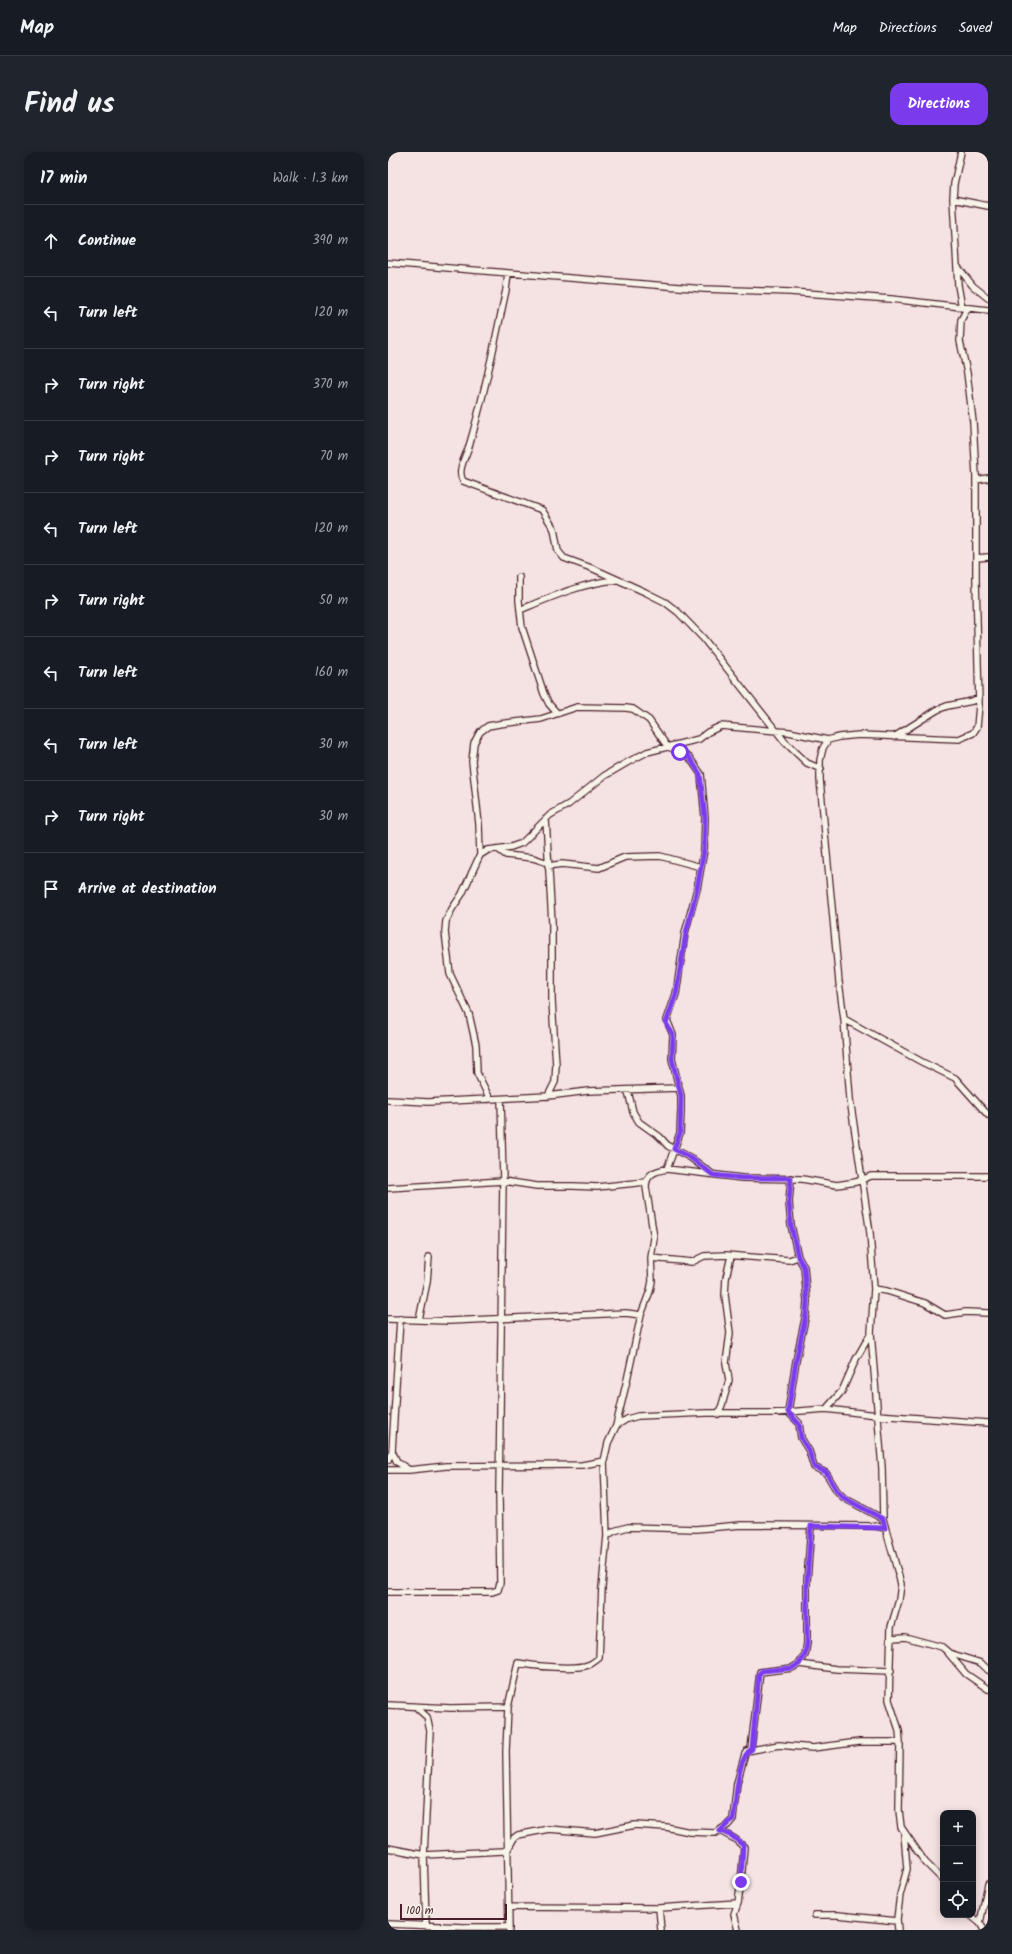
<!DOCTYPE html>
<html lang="en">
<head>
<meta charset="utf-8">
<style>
	body { margin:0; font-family:Kalam,sans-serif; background:#20242c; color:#f1f3f6 }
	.controls { position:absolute; right:12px; bottom:12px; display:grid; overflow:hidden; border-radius:8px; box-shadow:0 2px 10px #0003 }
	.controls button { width:36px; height:36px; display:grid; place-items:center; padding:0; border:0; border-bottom:1px solid #363941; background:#171b24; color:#f1f3f6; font:20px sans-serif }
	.scale { position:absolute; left:12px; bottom:10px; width:107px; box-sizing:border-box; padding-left:4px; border:2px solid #4a1f2b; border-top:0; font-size:11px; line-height:14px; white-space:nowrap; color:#4a1f2b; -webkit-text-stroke:3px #f7f3e8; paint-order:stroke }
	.stop { position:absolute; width:12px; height:12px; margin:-9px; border:3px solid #7c3aed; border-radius:50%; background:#fff }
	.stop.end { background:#7c3aed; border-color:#fff; box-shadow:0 1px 4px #0008 }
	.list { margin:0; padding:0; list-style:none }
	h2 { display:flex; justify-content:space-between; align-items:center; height:52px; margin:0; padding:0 16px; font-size:17px }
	h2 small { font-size:13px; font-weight:400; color:#9ea1a6 }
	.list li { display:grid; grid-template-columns:26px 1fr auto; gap:12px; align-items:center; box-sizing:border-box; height:72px; padding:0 16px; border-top:1px solid #363941 }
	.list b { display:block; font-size:15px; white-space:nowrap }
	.list em { font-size:13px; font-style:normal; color:#9ea1a6 }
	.icon { flex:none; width:22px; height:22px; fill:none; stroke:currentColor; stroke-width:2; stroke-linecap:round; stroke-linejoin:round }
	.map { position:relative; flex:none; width:600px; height:1778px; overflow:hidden; border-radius:12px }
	header { display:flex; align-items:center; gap:24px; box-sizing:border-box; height:56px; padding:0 20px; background:#171b24; border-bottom:1px solid #363941 }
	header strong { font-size:19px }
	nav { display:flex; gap:22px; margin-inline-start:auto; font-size:14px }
	.intro { display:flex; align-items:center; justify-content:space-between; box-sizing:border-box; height:96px; padding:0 24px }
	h1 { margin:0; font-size:28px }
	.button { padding:10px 18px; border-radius:12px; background:#7c3aed; color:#fff; font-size:14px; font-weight:700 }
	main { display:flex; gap:24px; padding:0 24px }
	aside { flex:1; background:#171b24; border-radius:12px; box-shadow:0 2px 10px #0003 }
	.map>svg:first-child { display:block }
</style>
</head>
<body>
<header>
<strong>Map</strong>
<nav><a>Map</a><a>Directions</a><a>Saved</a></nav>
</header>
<div class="intro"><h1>Find us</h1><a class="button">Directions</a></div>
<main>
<aside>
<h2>17 min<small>Walk · 1.3 km</small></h2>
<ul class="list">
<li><svg class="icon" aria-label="ahead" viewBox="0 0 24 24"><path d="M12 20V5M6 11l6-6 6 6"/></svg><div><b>Continue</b></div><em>390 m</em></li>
<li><svg class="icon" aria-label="left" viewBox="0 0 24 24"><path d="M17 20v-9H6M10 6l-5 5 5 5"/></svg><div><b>Turn left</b></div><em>120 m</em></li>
<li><svg class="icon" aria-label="right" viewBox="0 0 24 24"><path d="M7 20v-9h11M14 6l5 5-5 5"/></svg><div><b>Turn right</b></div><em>370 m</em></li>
<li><svg class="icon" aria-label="right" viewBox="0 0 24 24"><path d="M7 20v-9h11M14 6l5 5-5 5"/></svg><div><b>Turn right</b></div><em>70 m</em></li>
<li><svg class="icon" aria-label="left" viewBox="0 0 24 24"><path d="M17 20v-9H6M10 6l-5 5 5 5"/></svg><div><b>Turn left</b></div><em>120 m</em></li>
<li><svg class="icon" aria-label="right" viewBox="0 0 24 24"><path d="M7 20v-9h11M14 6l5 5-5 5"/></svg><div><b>Turn right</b></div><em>50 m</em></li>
<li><svg class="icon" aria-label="left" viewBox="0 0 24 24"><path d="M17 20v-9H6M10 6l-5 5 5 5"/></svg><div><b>Turn left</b></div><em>160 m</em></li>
<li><svg class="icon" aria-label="left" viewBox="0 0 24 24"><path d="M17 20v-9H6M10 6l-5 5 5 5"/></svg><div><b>Turn left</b></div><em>30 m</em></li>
<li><svg class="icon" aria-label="right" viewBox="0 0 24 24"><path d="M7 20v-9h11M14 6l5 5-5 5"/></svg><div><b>Turn right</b></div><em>30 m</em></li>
<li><svg class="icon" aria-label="arrive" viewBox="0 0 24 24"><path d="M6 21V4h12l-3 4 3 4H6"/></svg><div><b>Arrive at destination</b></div></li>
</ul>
</aside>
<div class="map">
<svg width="600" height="1778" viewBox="0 0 600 1778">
	<rect width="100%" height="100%" fill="#f5e2e3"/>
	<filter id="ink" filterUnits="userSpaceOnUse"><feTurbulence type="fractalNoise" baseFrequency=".025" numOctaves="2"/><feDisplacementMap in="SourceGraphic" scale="8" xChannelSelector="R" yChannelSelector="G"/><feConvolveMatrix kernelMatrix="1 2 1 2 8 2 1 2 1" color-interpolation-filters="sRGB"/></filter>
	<g filter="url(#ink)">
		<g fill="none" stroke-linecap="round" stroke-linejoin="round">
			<defs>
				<path id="street" d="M573,0L566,32L565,47L570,133L574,156
					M565,47L600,54
					M0,111L316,137L402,140L503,147L600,158
					M569,114L585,134L600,146
					M120,122L118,138C107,189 97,241 82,291C79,303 68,318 75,329L154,358L166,377L170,399L176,406L206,417L257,440L277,450L290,460L315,486L397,590L419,611L433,617
					M588,328L600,326
					M588,406L600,405
					M131,425V449L134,475L156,542L161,552L169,561
					M132,458C163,445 194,431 228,428
					M506,585L549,558L559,554L584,549L591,546
					M158,667L164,771V849L168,913L167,930L160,944
					M110,697L118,703L145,706L160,711
					M92,703L91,672L84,609L86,591L92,580L100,574L111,572L153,567L189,555L238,556L245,557L261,568L279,594L301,605L313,622L317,666L316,698L309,737L297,781L288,842L279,868L285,883L284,907L293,944V958L292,981L279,1017
					M160,714L174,712L211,716L237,705L272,704L313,715
					M456,867L534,910L567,926L600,963
					M240,939L245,960L251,970L272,985L280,994L303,1006L324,1022
					M102,947L89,921L88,893L81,862L62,822L57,780L58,769L64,757L74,742L92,703L100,698L123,695L134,691L162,663L181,652L216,624L240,610L259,600L311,587L320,580L333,574L401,580L440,588
					M0,948L40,950L160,944L200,939L290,936
					M403,1026L401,1050L403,1073L410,1105L416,1115L419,1149L418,1162L408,1209L400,1260L411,1271L413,1286L421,1299L426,1315L438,1321L449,1339L456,1346L495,1367
					M0,1036L115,1029L149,1034H185L209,1035L258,1030
					M263,1106L304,1110L316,1104L338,1103L401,1108L410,1105
					M486,1137L499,1139L537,1151L557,1163L578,1160L600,1161
					M0,1167L61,1169L238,1161L253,1163
					M31,1168L39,1130L41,1105
					M438,1257L454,1239L468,1207L483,1181
					M330,1262L334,1253L341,1228L338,1211L342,1181L337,1143L338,1126L343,1104
					M228,1274L239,1267L250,1264L318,1261H386L438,1257L489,1263L600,1271
					M4,1299L9,1310L20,1317
					M0,1308L4,1299L12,1167
					M0,1318H21L58,1314L194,1313L216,1309
					M219,1384L226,1379L240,1375L308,1377L353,1373L488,1374L497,1376
					M0,1440H104L110,1438L112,1431L111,1340L115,1029L113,947
					M504,1486L517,1485L554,1495L561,1501L593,1511L600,1518
					M561,1502L578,1522L600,1537
					M411,1512L449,1517L503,1519
					M0,1553L62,1556L120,1555
					M28,1555L39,1565L42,1579L36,1703L38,1773
					M363,1597L372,1520L404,1516L411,1512L417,1503L419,1491V1429L423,1374
					M332,1679L347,1687L356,1695L353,1730L350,1751L346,1762L350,1778
					M0,1696L36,1703L115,1699L120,1697L126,1686L130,1683L161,1677L207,1681L247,1673L278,1675L302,1680L327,1681L340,1673L345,1667L349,1631L357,1602L359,1599L391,1593L425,1596L471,1590H512
					M555,1728L537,1710L513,1675L511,1658L512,1590L511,1578L501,1548L503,1475L511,1448L513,1432L495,1367L494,1316L483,1181L486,1137L482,1081L462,947L456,867L451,830L432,628V608L435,596L440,588L451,585L471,583L571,587L585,581L589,575L591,553L588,427V324L585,270L579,221L572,189L573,168L579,157
					M121,1755L271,1756L350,1751
					M271,1756L273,1778
					M427,1763H450L509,1769
					M582,1763L592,1771L596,1778
					M592,1771L600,1732
					M0,1772L76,1775H121
					M121,1778L118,1599L120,1555L130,1511C145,1514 187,1518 200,1513C204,1512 208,1508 211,1506L214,1435L219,1384L216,1309L220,1291L228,1274L239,1228L253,1163L262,1139L264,1129L263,1106L266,1086L258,1035C258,1022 267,1019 279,1017L354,1026L414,1027L449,1033L468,1030L483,1024H600
					M510,1778L509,1767L512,1743L519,1717L516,1681"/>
			</defs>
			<use href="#street" stroke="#4a1f2b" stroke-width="8"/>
			<use href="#street" stroke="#f7f3e8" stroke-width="5.5"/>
		</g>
	</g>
	<g fill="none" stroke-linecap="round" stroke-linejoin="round" filter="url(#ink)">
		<path stroke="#7c3aed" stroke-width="5" d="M292,600L301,605L312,622L317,666L316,698L309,737L298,781L288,842L278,871L285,883L284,907L293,944L292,981L286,997L303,1006L325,1023L354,1026H403L401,1050L403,1073L410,1105L416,1115L419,1149L418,1162L408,1209L400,1260L411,1272L413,1286L421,1299L426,1315L438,1320L449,1339L456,1346L495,1367L497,1376L423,1374L419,1429V1491L417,1503L411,1512L404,1516L374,1519L371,1522L364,1597C348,1605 349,1651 345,1667L332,1679L344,1684L355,1693L353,1730"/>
	</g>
</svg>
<div class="controls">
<button>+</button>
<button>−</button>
<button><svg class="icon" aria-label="locate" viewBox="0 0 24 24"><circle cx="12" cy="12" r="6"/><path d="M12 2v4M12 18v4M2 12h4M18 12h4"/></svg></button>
</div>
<div class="scale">100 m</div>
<div class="stop" style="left:292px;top:600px"></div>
<div class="stop end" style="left:353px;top:1730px"></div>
</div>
</main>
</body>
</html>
